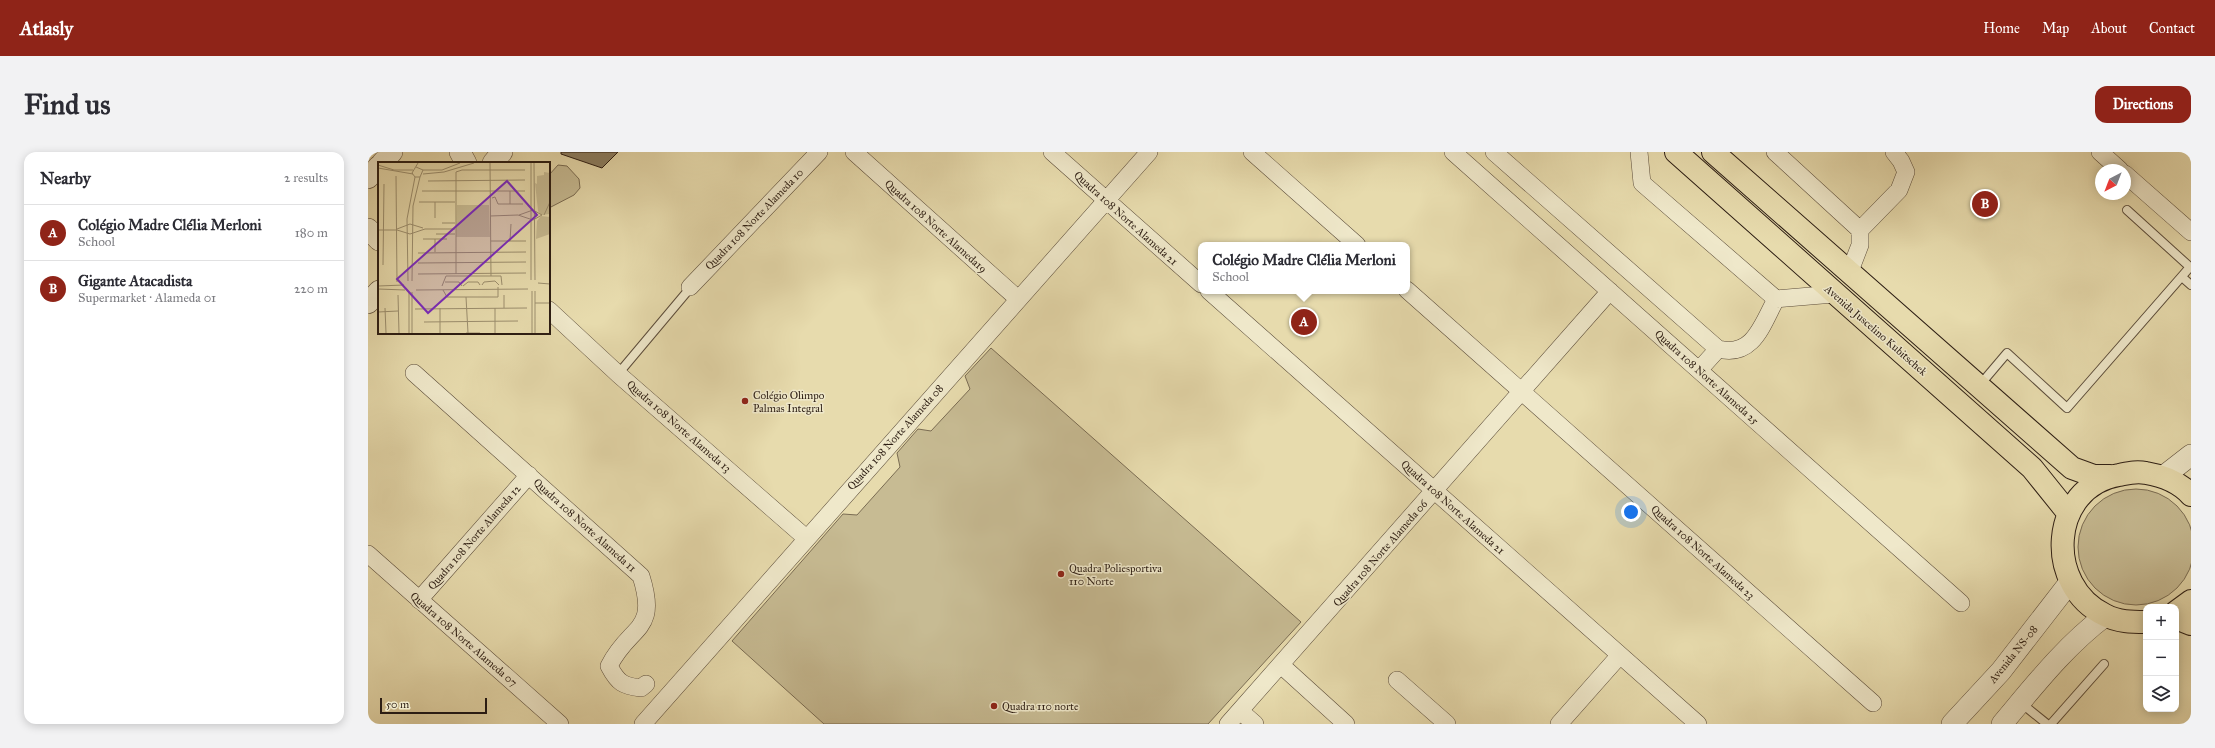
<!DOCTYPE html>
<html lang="en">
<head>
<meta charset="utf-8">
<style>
	body { margin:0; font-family:"IM FELL Great Primer",serif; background:#f2f2f3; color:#2b2b33 }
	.controls { position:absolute; right:12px; bottom:12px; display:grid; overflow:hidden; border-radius:8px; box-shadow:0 2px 10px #0003 }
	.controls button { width:36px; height:36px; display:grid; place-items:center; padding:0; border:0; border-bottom:1px solid #e1e1e2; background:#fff; color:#2b2b33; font:20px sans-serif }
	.compass { position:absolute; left:1727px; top:12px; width:36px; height:36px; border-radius:50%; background:#fff; box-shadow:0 2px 10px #0003; rotate:222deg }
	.scale { position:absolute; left:12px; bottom:10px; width:107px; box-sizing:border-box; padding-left:4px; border:2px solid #2c1d13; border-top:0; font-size:11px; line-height:14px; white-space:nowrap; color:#2c1d13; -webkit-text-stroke:3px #efe8ca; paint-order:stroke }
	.you { position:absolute; left:1263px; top:360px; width:14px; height:14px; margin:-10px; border:3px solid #fff; border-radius:50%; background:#1a73e8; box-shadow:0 0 0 6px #1a73e833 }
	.badge { display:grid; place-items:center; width:26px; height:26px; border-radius:50%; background:#8f2418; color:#fff; font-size:13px; font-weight:700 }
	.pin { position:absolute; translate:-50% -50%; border:2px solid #fff; box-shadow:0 1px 4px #0006 }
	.popup { position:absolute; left:830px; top:90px; width:212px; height:52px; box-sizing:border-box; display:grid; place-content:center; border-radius:8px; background:#fff; filter:drop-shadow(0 1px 3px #0005); font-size:13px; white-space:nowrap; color:#7c7c81 }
	.popup b { font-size:15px; color:#2b2b33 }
	.popup::after { content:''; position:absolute; left:50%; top:100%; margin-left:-8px; border:8px solid transparent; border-top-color:#fff }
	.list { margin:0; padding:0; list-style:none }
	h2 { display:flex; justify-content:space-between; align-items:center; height:52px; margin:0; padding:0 16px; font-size:17px }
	h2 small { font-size:13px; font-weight:400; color:#7c7c81 }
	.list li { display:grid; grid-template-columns:26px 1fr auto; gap:12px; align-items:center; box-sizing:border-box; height:56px; padding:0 16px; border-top:1px solid #e1e1e2 }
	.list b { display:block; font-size:15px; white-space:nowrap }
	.list p { margin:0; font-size:13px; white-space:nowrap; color:#7c7c81 }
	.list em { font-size:13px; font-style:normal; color:#7c7c81 }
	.icon { flex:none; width:22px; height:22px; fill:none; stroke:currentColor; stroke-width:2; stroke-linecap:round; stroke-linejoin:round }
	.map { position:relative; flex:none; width:1823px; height:572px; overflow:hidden; border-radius:12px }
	header { display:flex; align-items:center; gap:24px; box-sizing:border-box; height:56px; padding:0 20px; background:#8f2418; color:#fff }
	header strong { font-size:19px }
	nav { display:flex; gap:22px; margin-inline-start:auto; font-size:14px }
	.intro { display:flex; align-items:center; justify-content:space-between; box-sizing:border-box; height:96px; padding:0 24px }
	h1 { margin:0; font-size:28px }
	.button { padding:10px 18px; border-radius:12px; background:#8f2418; color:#fff; font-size:14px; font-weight:700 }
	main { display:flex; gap:24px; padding:0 24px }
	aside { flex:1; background:#fff; border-radius:12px; box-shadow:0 2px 10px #0003 }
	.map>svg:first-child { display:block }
</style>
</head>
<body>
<header>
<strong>Atlasly</strong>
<nav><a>Home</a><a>Map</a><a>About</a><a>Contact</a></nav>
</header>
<div class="intro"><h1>Find us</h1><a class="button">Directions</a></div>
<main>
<aside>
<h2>Nearby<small>2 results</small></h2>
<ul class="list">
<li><span class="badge">A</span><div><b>Colégio Madre Clélia Merloni</b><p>School</p></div><em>180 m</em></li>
<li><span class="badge">B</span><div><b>Gigante Atacadista</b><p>Supermarket · Alameda 01</p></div><em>220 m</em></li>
</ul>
</aside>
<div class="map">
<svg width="1823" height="572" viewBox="0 0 1823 572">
	<rect width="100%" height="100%" fill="#e7dbad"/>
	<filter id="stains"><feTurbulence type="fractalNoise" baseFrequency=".005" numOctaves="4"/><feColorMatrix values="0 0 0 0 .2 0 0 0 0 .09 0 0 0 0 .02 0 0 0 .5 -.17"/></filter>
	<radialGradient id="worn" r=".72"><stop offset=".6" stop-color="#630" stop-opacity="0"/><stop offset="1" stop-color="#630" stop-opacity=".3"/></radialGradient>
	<path fill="#c7bb93" stroke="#7a6c53" d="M190,13L199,14L211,27L212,36L206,43L181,56V23Z
		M623,196L933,470L840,572H456L364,489L475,362L489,363L532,315L529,301L550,277L563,279L602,237L597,224Z
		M1710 395a58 58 0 1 1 116 0a58 58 0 1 1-116 0Z"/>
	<path fill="#8d8063" stroke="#2c1d13" d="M193,0H250L234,16L193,2Z"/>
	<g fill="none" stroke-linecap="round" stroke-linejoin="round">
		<defs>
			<path id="service" d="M1759,58L1823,116
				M1814,125L1823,133
				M250,222L318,141
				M1611,234L1639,201L1699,256L1822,115
				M1653,551L1679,572
				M1683,572L1736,512"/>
			<path id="minor" d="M486,0L650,147
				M684,0L833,132
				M884,0L989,93
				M1085,0L1593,451
				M1126,0L1350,197C1385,206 1394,173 1408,147
				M1271,0L1274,31L1408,147L1466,142
				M1407,0L1492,78
				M1732,0L1752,18
				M1757,22L1823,80
				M1482,119L1492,93V78L1531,38L1538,20L1533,9L1526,0
				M322,135L451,0
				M1039,138L1505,551
				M841,139L1330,572
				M181,158L250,222L438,386
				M1331,218L1350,197
				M46,221L273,424C291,481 262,472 241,514C250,531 255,534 273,536L278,532
				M0,402L192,572
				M51,448L161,323
				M913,513L978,572
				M1029,528L1079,572
				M872,559L887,572
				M275,572L781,0
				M860,572L1242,139
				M1191,572L1252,503"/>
			<path id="tertiary" d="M92,0L98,11
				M14,11L24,0
				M125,11L134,0
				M0,26L11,14
				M0,77L11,88
				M0,151L11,139
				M1796,324L1823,303
				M1584,572L1633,519L1702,430
				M1634,572C1666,534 1697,494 1737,464"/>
			<path id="primary" d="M1308,0L1664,316L1701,362
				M1345,0L1704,316L1726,324H1742
				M1808,460L1823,449
				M1808,466L1823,472
				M1778,470C1764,470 1750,470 1737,463C1676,434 1681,335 1751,323C1761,321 1768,319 1778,321C1796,324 1811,330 1823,343"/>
		</defs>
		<use href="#service" stroke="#5b4c3a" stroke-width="10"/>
		<use href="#minor" stroke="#5b4c3a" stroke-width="18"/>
		<use href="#tertiary" stroke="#5b4c3a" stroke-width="22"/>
		<use href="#primary" stroke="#2c1d13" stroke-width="24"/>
		<use href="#service" stroke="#efe8ca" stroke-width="8"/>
		<use href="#minor" stroke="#efe8ca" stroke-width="17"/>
		<use href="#tertiary" stroke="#efe8ca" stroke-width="21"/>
		<use href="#primary" stroke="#e7dbad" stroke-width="22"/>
	</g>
	<g fill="#8f2418" stroke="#efe8ca" stroke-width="1.5">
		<circle cx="377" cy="249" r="4"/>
		<circle cx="693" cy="422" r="4"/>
		<circle cx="626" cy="554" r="4"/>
	</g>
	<g text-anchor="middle" stroke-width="3" stroke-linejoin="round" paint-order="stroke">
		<g font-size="11" fill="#2c1d13" stroke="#efe8ca">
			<text transform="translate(758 66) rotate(42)" y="4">Quadra 108 Norte Alameda 21</text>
			<text transform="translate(386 67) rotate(-46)" y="4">Quadra 108 Norte Alameda 10</text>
			<text transform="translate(568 74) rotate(42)" y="4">Quadra 108 Norte Alameda19</text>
			<text transform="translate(1508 178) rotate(41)" y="4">Avenida Juscelino Kubitschek</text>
			<text transform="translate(1339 225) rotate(42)" y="4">Quadra 108 Norte Alameda 25</text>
			<text transform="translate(311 274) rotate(41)" y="4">Quadra 108 Norte Alameda 13</text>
			<text transform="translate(527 285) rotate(-48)" y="4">Quadra 108 Norte Alameda 08</text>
			<text transform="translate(1085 355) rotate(42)" y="4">Quadra 108 Norte Alameda 21</text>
			<text transform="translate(217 373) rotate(42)" y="4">Quadra 108 Norte Alameda 11</text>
			<text transform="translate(106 385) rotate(-49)" y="4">Quadra 108 Norte Alameda 12</text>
			<text transform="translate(1335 400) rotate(42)" y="4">Quadra 108 Norte Alameda 23</text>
			<text transform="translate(1012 401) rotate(-49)" y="4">Quadra 108 Norte Alameda 06</text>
			<text transform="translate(96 487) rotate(41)" y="4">Quadra 108 Norte Alameda 07</text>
			<text transform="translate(1645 502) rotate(-51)" y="4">Avenida NS-08</text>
		</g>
		<g font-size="11" fill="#2c1d13" stroke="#efe8ca" text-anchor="start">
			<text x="385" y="247">Colégio Olimpo<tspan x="385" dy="13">Palmas Integral</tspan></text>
			<text x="701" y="420">Quadra Poliesportiva<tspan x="701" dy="13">110 Norte</tspan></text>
			<text x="634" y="558">Quadra 110 norte</text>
		</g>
	</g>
	<g transform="translate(10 10)">
		<rect width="172" height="172" fill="#e7dbad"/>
		<path d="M166,10L172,11V52L163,53L160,49L157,21L159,22V14L166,13ZM79,43H111L112,75H78ZM163,54L172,55V72L158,77L159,59Z" fill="#c7bb93"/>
		<path fill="none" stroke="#9c8f6f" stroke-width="1" d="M112,1L113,114M156,1L157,118M0,3L16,8H35M38,5L45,8L42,15H37L34,11L40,1M0,6L35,12M45,8H64L82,1M45,12L66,10L96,1M18,14L19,120M50,19L147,18M44,29H147M132,29V42M114,36L117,35L120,42H145M41,40H77M57,40V56M141,53L155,48L164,53M166,53L172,40M112,54L140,53L155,58L164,53M64,61H77M19,67L32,62L45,66M0,68H19M19,68L32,72L47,67H77M58,72H77M45,77H69M57,77V90M113,79H148M132,79L133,62M40,91L148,90M40,101L148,100M5,103L6,22M40,112L148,111M78,112V10L84,8H147M153,118V1M30,119L29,57L37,15M34,119L35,44L42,15M67,120H81L84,124M160,121L172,122M104,123L106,120L117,119L121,123M0,124L26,123M64,124L68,114H123L124,123M85,124L90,120H100L102,123M0,127L27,128M38,128L150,127M65,128L69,135H120V125M154,129V171M157,129V171M31,131V171M20,133L21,171M126,133V146M88,135L90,171M157,141H172M7,146L8,171M62,146V171M117,146V171M37,147L149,146M0,150L20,149M46,160L140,159M34,171V130M88,171H102"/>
		<path fill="#7b2cbf" fill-opacity="0.15" stroke="#7b2cbf" stroke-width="2" d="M129,19L159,53L50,151L19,117Z"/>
		<rect width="172" height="172" fill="none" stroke="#2c1d13" stroke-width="2"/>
	</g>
	<rect width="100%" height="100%" filter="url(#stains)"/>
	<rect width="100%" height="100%" fill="url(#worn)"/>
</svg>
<div class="controls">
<button>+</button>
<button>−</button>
<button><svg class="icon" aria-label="layers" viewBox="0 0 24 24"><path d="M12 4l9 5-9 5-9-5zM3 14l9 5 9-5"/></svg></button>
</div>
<svg class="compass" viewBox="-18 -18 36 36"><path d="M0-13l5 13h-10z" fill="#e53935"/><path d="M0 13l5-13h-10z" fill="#7c7c81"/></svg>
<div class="scale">50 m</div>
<div class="you"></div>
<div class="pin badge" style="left:936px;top:170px">A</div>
<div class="popup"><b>Colégio Madre Clélia Merloni</b>School</div>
<div class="pin badge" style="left:1617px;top:52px">B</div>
</div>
</main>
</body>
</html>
